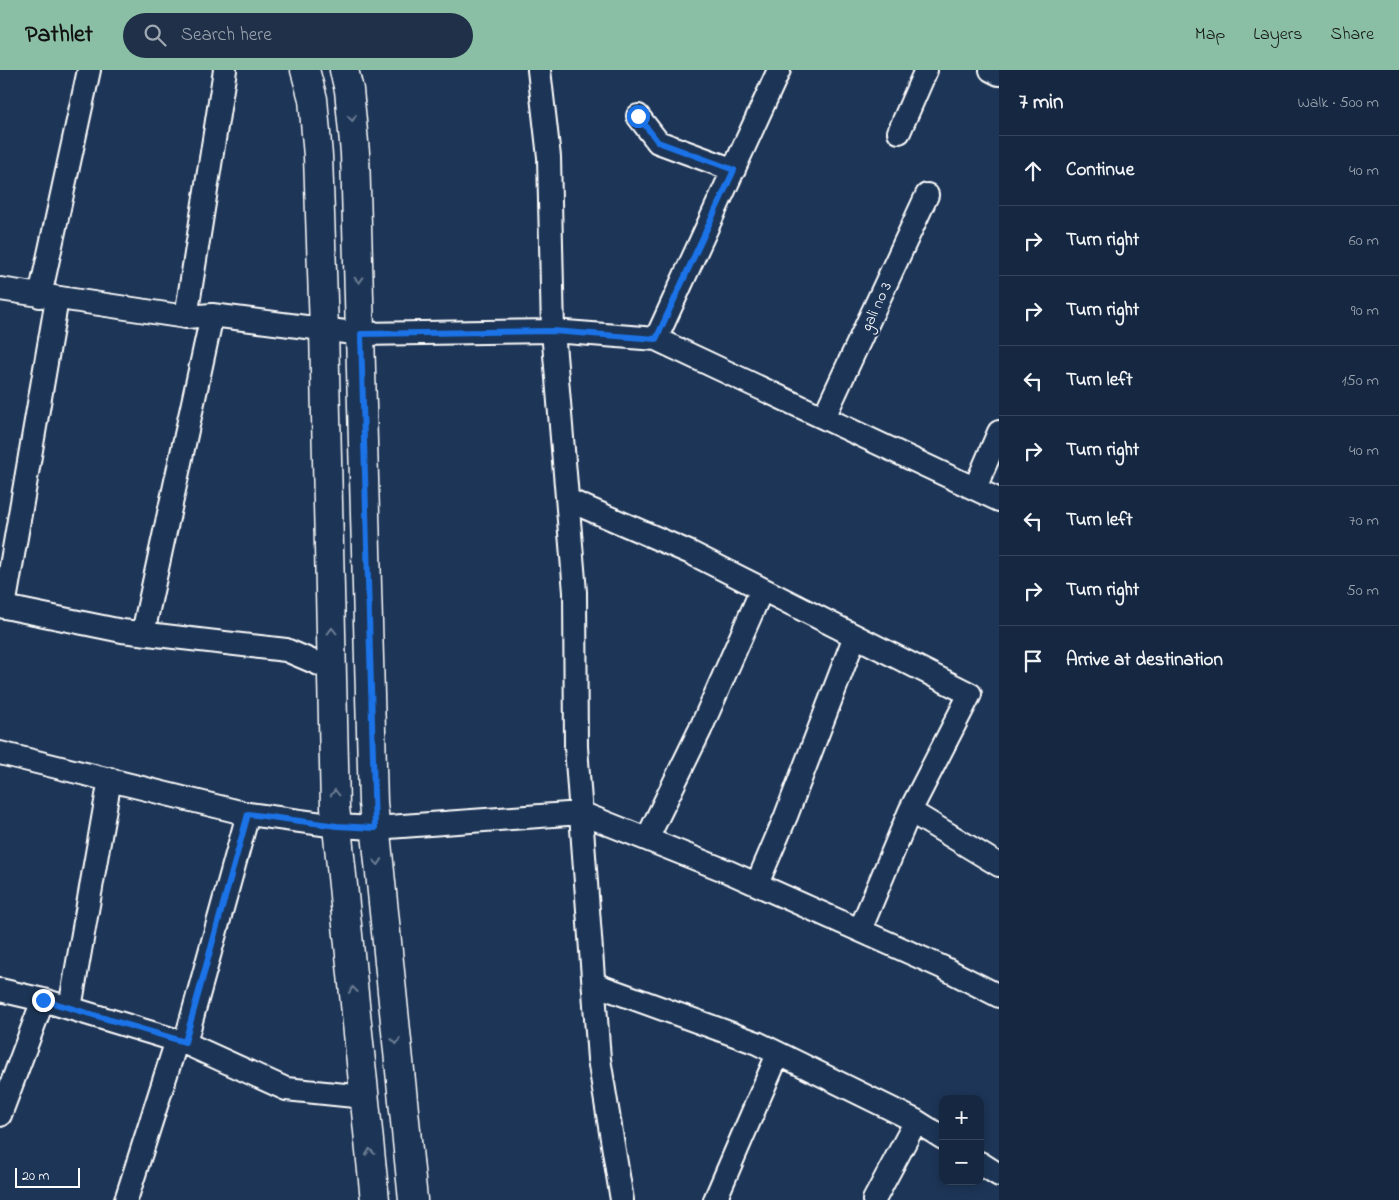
<!DOCTYPE html>
<html lang="en">
<head>
<meta charset="utf-8">
<style>
	body { margin:0; font-family:"Indie Flower",sans-serif; background:#1f3048; color:#f1f3f6 }
	.controls { position:absolute; right:15px; bottom:15px; display:grid; overflow:hidden; border-radius:10px; box-shadow:0 2px 8px #0003 }
	.controls button { width:45px; height:45px; display:grid; place-items:center; padding:0; border:0; border-bottom:1px solid #35445a; background:#162841; color:#f1f3f6; font:25px sans-serif }
	.scale { position:absolute; left:15px; bottom:12px; width:65px; box-sizing:border-box; padding-left:5px; border:2px solid #fff; border-top:0; font-size:14px; line-height:18px; white-space:nowrap; color:#fff; -webkit-text-stroke:4px #1d3557; paint-order:stroke }
	.stop { position:absolute; width:15px; height:15px; margin:-11px; border:4px solid #1a73e8; border-radius:50%; background:#fff }
	.stop.end { background:#1a73e8; border-color:#fff; box-shadow:0 1px 5px #0008 }
	.list { margin:0; padding:0; list-style:none }
	h2 { display:flex; justify-content:space-between; align-items:center; height:65px; margin:0; padding:0 20px; font-size:21px }
	h2 small { font-size:16px; font-weight:400; color:#9ea6b1 }
	.list li { display:grid; grid-template-columns:32px 1fr auto; gap:15px; align-items:center; box-sizing:border-box; height:70px; padding:0 20px; border-top:1px solid #35445a }
	.list b { display:block; font-size:19px; white-space:nowrap }
	.list em { font-size:16px; font-style:normal; color:#9ea6b1 }
	.icon { flex:none; width:28px; height:28px; fill:none; stroke:currentColor; stroke-width:2; stroke-linecap:round; stroke-linejoin:round }
	.map { position:relative; flex:none; width:999px; height:1130px; overflow:hidden }
	header { display:flex; align-items:center; gap:30px; box-sizing:border-box; height:70px; padding:0 25px; background:#8abfa5; color:#111 }
	header strong { font-size:24px }
	nav { display:flex; gap:28px; margin-inline-start:auto; font-size:18px }
	.search { width:350px; height:45px; background:#1f3048; display:flex; align-items:center; gap:12px; box-sizing:border-box; padding:0 18px; border-radius:28px; color:#9ea6b1; font-size:19px }
	main { display:flex }
	aside { flex:1; background:#162841 }
	.map>svg:first-child { display:block }
</style>
</head>
<body>
<header>
<strong>Pathlet</strong>
<div class="search"><svg class="icon" aria-label="search" viewBox="0 0 24 24"><circle cx="10" cy="10" r="6"/><path d="M15 15l6 6"/></svg>Search here</div>
<nav><a>Map</a><a>Layers</a><a>Share</a></nav>
</header>
<main>
<div class="map">
<svg width="999" height="1130" viewBox="0 0 999 1130">
	<rect width="100%" height="100%" fill="#1d3557"/>
	<filter id="ink" filterUnits="userSpaceOnUse"><feTurbulence type="fractalNoise" baseFrequency=".02" numOctaves="2"/><feDisplacementMap in="SourceGraphic" scale="10" xChannelSelector="R" yChannelSelector="G"/><feConvolveMatrix kernelMatrix="1 2 1 2 8 2 1 2 1" color-interpolation-filters="sRGB"/></filter>
	<g filter="url(#ink)">
		<g fill="none" stroke-linecap="round" stroke-linejoin="round">
			<defs>
				<path id="street" d="M991,0L999,4
					M638,46L658,72L734,100
					M899,62L926,0
					M0,219L186,247L212,245L361,264L553,261L549,87L539,0
					M40,226L89,0
					M186,247L225,0
					M656,269L999,430
					M824,347L927,125
					M975,418L999,362
					M568,430L691,483L970,624L910,741L999,795
					M0,536L122,561L286,580L333,600
					M4,537L57,229
					M143,563L212,245
					M0,683L248,744L337,756L375,758L581,743L729,802L942,897L999,926
					M647,769L700,660L762,519
					M757,814L786,746L855,566
					M860,860L910,741
					M594,914L757,973L916,1051L943,1068
					M0,920L43,930L185,973L286,1019L364,1027
					M70,938L110,709
					M185,973L248,744
					M0,1045L43,930
					M980,1093L999,1105
					M126,1130L177,970
					M622,1130L599,989L576,677L575,522L553,261L656,269L779,0
					M715,1130L778,984
					M874,1130L916,1051"/>
				<path id="secondary" d="M305,0L313,29L318,86L324,259L335,737L375,1130
					M344,0L349,20L355,83L373,733L413,1130"/>
			</defs>
			<use href="#street" stroke="#fff" stroke-width="26"/>
			<use href="#secondary" stroke="#fff" stroke-width="31"/>
			<use href="#street" stroke="#1d3557" stroke-width="22"/>
			<use href="#secondary" stroke="#1d3557" stroke-width="28"/>
		</g>
		<defs><path id="oneway-chevron" d="M-2-3.5L2.5 0L-2 3.5" fill="none" stroke-width="1.6" stroke-linecap="round" stroke-linejoin="round" transform="scale(1.25)"/></defs>
		<g stroke="#6c7c92">
			<use href="#oneway-chevron" transform="translate(352 48) rotate(85)"/>
			<use href="#oneway-chevron" transform="translate(359 210) rotate(88)"/>
			<use href="#oneway-chevron" transform="translate(332 561) rotate(-91)"/>
			<use href="#oneway-chevron" transform="translate(335 723) rotate(-91)"/>
			<use href="#oneway-chevron" transform="translate(378 792) rotate(85)"/>
			<use href="#oneway-chevron" transform="translate(353 920) rotate(-96)"/>
			<use href="#oneway-chevron" transform="translate(396 971) rotate(84)"/>
			<use href="#oneway-chevron" transform="translate(370 1082) rotate(-96)"/>
		</g>
	</g>
	<g fill="none" stroke-linecap="round" stroke-linejoin="round" filter="url(#ink)">
		<path stroke="#1a73e8" stroke-width="6" d="M43,930L185,972L248,744L337,756L375,758L361,264L553,261L656,269L734,100L658,72L638,46"/>
	</g>
	<g text-anchor="middle" stroke-width="4.5" stroke-linejoin="round" paint-order="stroke">
		<g font-size="16" fill="#fff" stroke="#1d3557">
			<text transform="translate(875 236) rotate(-65)" y="6">gali no 3</text>
		</g>
	</g>
</svg>
<div class="controls">
<button>+</button>
<button>−</button>
</div>
<div class="scale">20 m</div>
<div class="stop" style="left:638px;top:46px"></div>
<div class="stop end" style="left:43px;top:930px"></div>
</div>
<aside>
<h2>7 min<small>Walk · 500 m</small></h2>
<ul class="list">
<li><svg class="icon" aria-label="ahead" viewBox="0 0 24 24"><path d="M12 20V5M6 11l6-6 6 6"/></svg><div><b>Continue</b></div><em>40 m</em></li>
<li><svg class="icon" aria-label="right" viewBox="0 0 24 24"><path d="M7 20v-9h11M14 6l5 5-5 5"/></svg><div><b>Turn right</b></div><em>60 m</em></li>
<li><svg class="icon" aria-label="right" viewBox="0 0 24 24"><path d="M7 20v-9h11M14 6l5 5-5 5"/></svg><div><b>Turn right</b></div><em>90 m</em></li>
<li><svg class="icon" aria-label="left" viewBox="0 0 24 24"><path d="M17 20v-9H6M10 6l-5 5 5 5"/></svg><div><b>Turn left</b></div><em>150 m</em></li>
<li><svg class="icon" aria-label="right" viewBox="0 0 24 24"><path d="M7 20v-9h11M14 6l5 5-5 5"/></svg><div><b>Turn right</b></div><em>40 m</em></li>
<li><svg class="icon" aria-label="left" viewBox="0 0 24 24"><path d="M17 20v-9H6M10 6l-5 5 5 5"/></svg><div><b>Turn left</b></div><em>70 m</em></li>
<li><svg class="icon" aria-label="right" viewBox="0 0 24 24"><path d="M7 20v-9h11M14 6l5 5-5 5"/></svg><div><b>Turn right</b></div><em>50 m</em></li>
<li><svg class="icon" aria-label="arrive" viewBox="0 0 24 24"><path d="M6 21V4h12l-3 4 3 4H6"/></svg><div><b>Arrive at destination</b></div></li>
</ul>
</aside>
</main>
</body>
</html>
